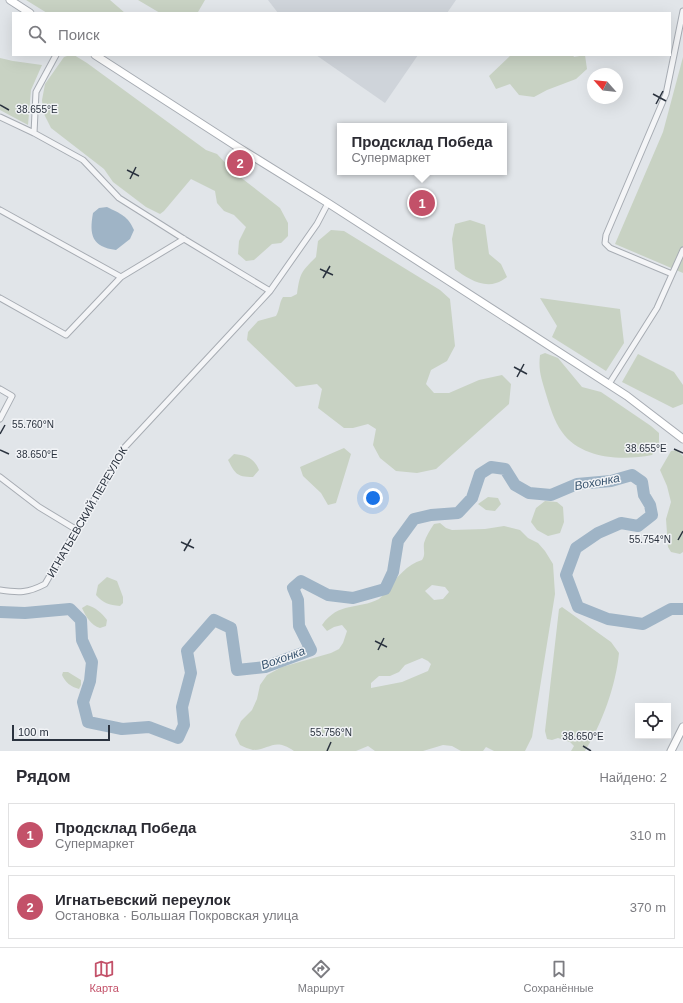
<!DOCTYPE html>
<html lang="ru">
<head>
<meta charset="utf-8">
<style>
	body { margin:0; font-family:Arial,sans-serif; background:#f2f2f3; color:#2b2b33 }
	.controls { position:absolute; right:12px; bottom:12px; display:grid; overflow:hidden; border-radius:0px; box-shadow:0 4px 16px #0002 }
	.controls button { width:36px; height:36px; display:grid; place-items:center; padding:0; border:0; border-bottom:1px solid #e1e1e2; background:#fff; color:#2b2b33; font:20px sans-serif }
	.compass { position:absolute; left:587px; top:68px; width:36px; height:36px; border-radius:50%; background:#fff; box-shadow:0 4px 16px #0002; rotate:297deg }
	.scale { position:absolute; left:12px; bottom:10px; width:98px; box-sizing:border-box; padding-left:4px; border:2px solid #2b333f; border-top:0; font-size:11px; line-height:14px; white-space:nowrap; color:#2b333f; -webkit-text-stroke:3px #f1f3f6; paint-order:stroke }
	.you { position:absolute; left:373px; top:498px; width:14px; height:14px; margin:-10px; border:3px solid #fff; border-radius:50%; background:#1a73e8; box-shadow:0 0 0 6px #1a73e833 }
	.badge { display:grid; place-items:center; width:26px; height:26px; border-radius:50%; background:#c35169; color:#fff; font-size:13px; font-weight:700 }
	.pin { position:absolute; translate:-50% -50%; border:2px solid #fff; box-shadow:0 1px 4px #0006 }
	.popup { position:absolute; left:337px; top:123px; width:170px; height:52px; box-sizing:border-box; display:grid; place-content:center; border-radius:0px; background:#fff; filter:drop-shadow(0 1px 3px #0005); font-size:13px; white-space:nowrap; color:#7c7c81 }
	.popup b { font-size:15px; color:#2b2b33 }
	.popup::after { content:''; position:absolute; left:50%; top:100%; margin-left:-8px; border:8px solid transparent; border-top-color:#fff }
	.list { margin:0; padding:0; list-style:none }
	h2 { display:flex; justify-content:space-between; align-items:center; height:52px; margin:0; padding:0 16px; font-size:17px }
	h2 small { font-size:13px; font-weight:400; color:#7c7c81 }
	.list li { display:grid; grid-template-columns:26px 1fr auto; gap:12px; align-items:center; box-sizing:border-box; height:64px; margin:0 8px 8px; padding:0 8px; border:1px solid #e1e1e2; border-radius:0px }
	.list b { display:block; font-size:15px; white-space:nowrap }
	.list p { margin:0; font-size:13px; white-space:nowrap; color:#7c7c81 }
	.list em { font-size:13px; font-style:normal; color:#7c7c81 }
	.icon { flex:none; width:22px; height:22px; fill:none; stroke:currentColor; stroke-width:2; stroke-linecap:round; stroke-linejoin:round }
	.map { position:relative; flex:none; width:683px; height:751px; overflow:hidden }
	.search { position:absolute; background:#fff; box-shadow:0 4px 16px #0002; left:12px; right:12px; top:12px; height:44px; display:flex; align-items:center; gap:10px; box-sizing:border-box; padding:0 14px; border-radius:0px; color:#7c7c81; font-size:15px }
	.sheet { height:196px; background:#fff }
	nav { display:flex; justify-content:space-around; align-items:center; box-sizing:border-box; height:56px; border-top:1px solid #e1e1e2; background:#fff; font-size:11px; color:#7c7c81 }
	nav a { display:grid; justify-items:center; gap:2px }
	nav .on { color:#c35169 }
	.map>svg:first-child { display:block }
</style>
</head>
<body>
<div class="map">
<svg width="683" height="751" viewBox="0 0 683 751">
	<rect width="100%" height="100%" fill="#e1e5e9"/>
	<path fill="#cfd4da" d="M268,0H456L447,13H278Z
		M316,55H418L385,103Z"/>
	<path fill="#c8d2c3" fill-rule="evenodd" d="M26,0H110L125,13H47Z
		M138,0H205L198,12L160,13Z
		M70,55H74L87,63L206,150L217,154L235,173L280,208L288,223V236L281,243L272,244L254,260L246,261L238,254L239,241L246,227L234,215L224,211L217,203L215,191L191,179L164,211L160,214L146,207L113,182L104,169L51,128L43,112L42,100L45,84L64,57Z
		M511,55H573L574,57L585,55L587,69L576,79L547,90L534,97L519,95L510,84L496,89L489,76Z
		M683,57V273L615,244L663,132Z
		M0,58L13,61L42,65L31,90L28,125L0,110Z
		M470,220L485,225L489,254L501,264L507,277C504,279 500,282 496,283C482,288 465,277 455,269L452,239L455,224Z
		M331,230L344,231L440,290L450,299L455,346L447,361L431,370L426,384L434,393H449L479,380L502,375L511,384L509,404L436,469L417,473L396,471L380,458L373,445L376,429L368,424L353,428H344L318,408L322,389L317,384L296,387L247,340L248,332L258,321L276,316C280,309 279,303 283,297H291L297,294C300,273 301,272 316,257L318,241Z
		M540,298L620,309L624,343L606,371L552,337L557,326Z
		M545,353L558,358L582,387L601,392L651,426L659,433V446L652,455C622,461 581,459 562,432C554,421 550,407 546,394C542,380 538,371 540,355Z
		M638,354L674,372L683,385V404L673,408L622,382Z
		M344,448L351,454L336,503L328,505L321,493L303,476L300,467Z
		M677,450L683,456V552L680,554L671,552L668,547L666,519L671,502L667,486L660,470L671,451Z
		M234,454C246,455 254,458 259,470L253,477C236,477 235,473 228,460Z
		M488,497L498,498L501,504L495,511L486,510L478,504Z
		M545,501L557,502L563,507L564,522L560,533L548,536L537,530L531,522L536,508Z
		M440,523L446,528L452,530L485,529L504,526L520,530L528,538L538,543L545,551L553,564L555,594L532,737L525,751H494L486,747L483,751H461L452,746L443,745L423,751H375L368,746L356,751H294C274,737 270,750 253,750C249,749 244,747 240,745L235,735L241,721L252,710L257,699L260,685L267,675L282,667L331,653L339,649L343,643L347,631L342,625L334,627L327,631L322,625C339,601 358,610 379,599C382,597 385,592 387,589C397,578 407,564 422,560C426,554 423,550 424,543C426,536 430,530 434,524ZM432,585L445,587L449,592L443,599L434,600L425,591ZM422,658L428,661L431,664L428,671L402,682L371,688V683L379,676H390L399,672L405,665Z
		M107,577L117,581L123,597V603L120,606C109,605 103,603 96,595L98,585Z
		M87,605C95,607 102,613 107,620L106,626L100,628C91,625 86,617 82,608Z
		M562,607L611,642L619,653C616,685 602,724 585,751H571L574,746L570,742L558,738L552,740L547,739L545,731L559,609Z
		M63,672H68L81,680V685L79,689C71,687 65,682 62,675Z"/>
	<path fill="#9fb4c6" d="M107,207C121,214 128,216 134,230L130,239L116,250C92,247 89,235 93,213L99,208Z"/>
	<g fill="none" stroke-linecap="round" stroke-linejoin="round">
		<path stroke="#9fb4c6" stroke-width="12" d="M0,612L25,613L70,609L81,620L82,640L92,662L90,681L83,702L88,722L122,729L149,727L178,738L184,725L182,707L191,673L187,651L214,620L231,628L237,670L265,667L311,650L299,626L298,600L293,588L301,581L328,595L353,598L385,589L393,572L398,541L414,519L431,515L458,513L472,498L480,474L491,467L505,469L515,485L529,493L551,495L577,484L611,481L632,475L642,482L644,495L650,505L652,515L638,526L621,523L598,533L576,548L566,575L578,607L608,619L643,624L671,609H683"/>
		<defs>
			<path id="street" d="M0,117L34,133L83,160L119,198L184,239L270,291
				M34,133L36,92L56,55
				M0,210L121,277
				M672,274L610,248L605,243L606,235L666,94L683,11
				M0,298L66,335L121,277L184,239
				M609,384L657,308L683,250
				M0,389L12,396L0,419
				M0,477L39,507L77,530
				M0,590C19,593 28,593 45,584L124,448L270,291L317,224L328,203"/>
			<path id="secondary" d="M10,0L30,13
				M95,55L236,146L328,203L627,396L683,439
				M671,751L683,727"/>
		</defs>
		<use href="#street" stroke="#a7acb3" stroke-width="7"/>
		<use href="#secondary" stroke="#a7acb3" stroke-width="9"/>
		<use href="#street" stroke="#f4f5f7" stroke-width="5"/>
		<use href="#secondary" stroke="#fff" stroke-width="7"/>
	</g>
	<path fill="none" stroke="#2b333f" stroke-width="1.5" d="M653,94L666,101M656,104L663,91M0,105L9,110M127,170L139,176M130,179L136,167M320,269L333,275M323,278L330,266M514,367L527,374M517,377L524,364M0,434L5,425M674,449L683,453M0,450L9,454M678,540L683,531M181,542L194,548M184,551L191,539M375,641L387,647M378,650L384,638M583,746L591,751M327,751L331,742"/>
	<g text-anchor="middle" stroke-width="3" stroke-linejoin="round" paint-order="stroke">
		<g font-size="11" fill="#2b333f" stroke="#f1f3f6">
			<text transform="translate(87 512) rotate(-60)" y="4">ИГНАТЬЕВСКИЙ ПЕРЕУЛОК</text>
		</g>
		<g font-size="12" font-style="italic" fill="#38546f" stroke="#f1f3f6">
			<text transform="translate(597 482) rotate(-11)" y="4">Вохонка</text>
			<text transform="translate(283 658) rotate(-20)" y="4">Вохонка</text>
		</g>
	</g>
	<g font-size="10" text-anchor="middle" fill="#2b333f" stroke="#f1f3f6" stroke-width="3" stroke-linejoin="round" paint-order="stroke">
		<text x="37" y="113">38.655°E</text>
		<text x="33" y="428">55.760°N</text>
		<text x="646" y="452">38.655°E</text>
		<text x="37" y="458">38.650°E</text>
		<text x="650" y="543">55.754°N</text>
		<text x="331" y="736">55.756°N</text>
		<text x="583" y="740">38.650°E</text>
	</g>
</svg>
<div class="controls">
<button><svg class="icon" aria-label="locate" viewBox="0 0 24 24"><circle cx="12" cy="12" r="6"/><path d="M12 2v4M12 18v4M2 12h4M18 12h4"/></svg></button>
</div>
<svg class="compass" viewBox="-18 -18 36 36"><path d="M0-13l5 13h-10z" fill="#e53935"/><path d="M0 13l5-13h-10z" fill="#7c7c81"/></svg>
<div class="scale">100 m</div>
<div class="you"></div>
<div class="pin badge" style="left:422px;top:203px">1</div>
<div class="popup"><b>Продсклад Победа</b>Супермаркет</div>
<div class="pin badge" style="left:240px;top:163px">2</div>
<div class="search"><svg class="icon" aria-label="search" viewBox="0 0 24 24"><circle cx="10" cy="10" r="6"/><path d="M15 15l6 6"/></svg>Поиск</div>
</div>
<section class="sheet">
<h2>Рядом<small>Найдено: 2</small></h2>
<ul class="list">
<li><span class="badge">1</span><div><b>Продсклад Победа</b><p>Супермаркет</p></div><em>310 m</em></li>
<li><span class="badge">2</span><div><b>Игнатьевский переулок</b><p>Остановка · Большая Покровская улица</p></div><em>370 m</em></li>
</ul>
</section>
<nav>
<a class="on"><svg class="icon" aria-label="map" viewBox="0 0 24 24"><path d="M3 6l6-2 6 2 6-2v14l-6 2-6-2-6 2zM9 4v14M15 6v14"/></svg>Карта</a>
<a><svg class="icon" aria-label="directions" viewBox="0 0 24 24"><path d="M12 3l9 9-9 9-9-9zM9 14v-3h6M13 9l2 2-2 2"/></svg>Маршрут</a>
<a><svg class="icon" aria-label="saved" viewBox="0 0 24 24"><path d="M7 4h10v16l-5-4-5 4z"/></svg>Сохранённые</a>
</nav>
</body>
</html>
